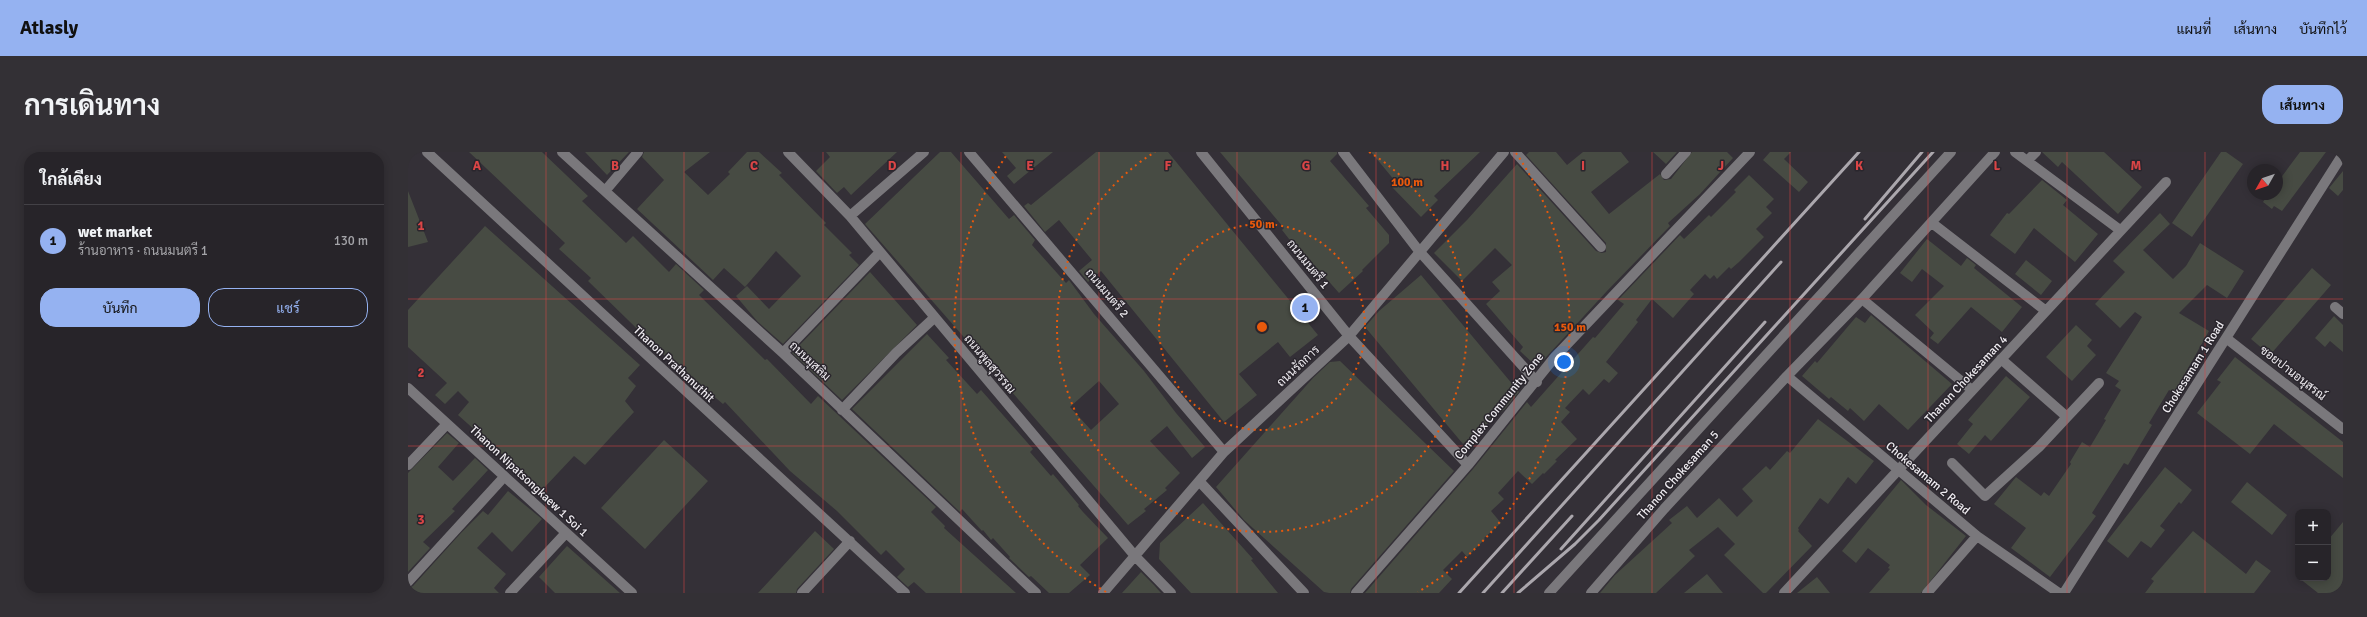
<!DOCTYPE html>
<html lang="th">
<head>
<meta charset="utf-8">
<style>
	body { margin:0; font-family:Signika,Sarabun,sans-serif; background:#333035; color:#f1f3f6 }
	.controls { position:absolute; right:12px; bottom:12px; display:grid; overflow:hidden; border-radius:8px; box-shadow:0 2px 10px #0003 }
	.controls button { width:36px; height:36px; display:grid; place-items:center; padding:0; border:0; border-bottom:1px solid #434146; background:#272429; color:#f1f3f6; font:20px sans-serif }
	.compass { position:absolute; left:1839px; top:12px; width:36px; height:36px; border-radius:50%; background:#272429; box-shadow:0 2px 10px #0003; rotate:230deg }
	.you { position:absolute; left:1156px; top:210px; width:14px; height:14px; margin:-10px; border:3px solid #fff; border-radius:50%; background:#1a73e8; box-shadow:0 0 0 6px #1a73e833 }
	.badge { display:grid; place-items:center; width:26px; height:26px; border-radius:50%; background:#95b2f1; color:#111; font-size:13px; font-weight:700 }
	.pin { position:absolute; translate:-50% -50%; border:2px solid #fff; box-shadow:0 1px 4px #0006 }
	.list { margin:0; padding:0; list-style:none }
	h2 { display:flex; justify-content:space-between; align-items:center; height:52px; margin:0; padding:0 16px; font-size:17px }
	h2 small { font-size:13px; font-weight:400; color:#a4a4a8 }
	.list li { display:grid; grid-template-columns:26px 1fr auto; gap:12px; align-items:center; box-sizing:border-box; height:72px; padding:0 16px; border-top:1px solid #434146 }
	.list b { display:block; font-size:15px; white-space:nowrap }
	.list p { margin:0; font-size:13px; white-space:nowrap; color:#a4a4a8 }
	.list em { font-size:13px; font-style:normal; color:#a4a4a8 }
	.actions { display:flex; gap:8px; padding:12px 16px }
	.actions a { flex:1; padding:9px 0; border:1px solid #95b2f1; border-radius:16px; text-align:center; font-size:14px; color:#95b2f1 }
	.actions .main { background:#95b2f1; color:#111 }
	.map { position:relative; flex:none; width:1935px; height:441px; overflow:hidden; border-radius:16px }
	header { display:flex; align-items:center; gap:24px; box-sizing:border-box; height:56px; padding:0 20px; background:#95b2f1; color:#111 }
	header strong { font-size:19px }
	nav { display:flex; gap:22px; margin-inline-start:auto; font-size:14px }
	.intro { display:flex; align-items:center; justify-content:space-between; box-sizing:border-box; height:96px; padding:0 24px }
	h1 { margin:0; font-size:28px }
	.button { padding:10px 18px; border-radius:16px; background:#95b2f1; color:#111; font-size:14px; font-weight:700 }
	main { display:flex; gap:24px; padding:0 24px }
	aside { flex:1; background:#272429; border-radius:16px; box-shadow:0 2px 10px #0003 }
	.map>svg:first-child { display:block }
</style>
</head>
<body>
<header>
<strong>Atlasly</strong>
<nav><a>แผนที่</a><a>เส้นทาง</a><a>บันทึกไว้</a></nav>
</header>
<div class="intro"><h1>การเดินทาง</h1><a class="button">เส้นทาง</a></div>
<main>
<aside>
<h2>ใกล้เคียง<small></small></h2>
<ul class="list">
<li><span class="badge">1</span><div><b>wet market</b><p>ร้านอาหาร · ถนนมนตรี 1</p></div><em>130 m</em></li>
</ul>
<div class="actions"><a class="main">บันทึก</a><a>แชร์</a></div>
</aside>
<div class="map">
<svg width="1935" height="441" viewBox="0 0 1935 441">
	<rect width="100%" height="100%" fill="#343037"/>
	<path fill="#474b43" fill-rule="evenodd" d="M61,0H134L180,44L174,49L218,91L225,84L261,120L268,112L296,138L291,143L357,208L359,207L403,252L410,244L528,355L523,360L537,374L536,376L608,441H518L506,430L500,435L489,425L497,417L478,398L473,403L429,359L382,319L317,250L315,252L297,237L262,204L260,207L180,129L183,126L151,97L157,91Z
		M177,0H221L199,23Z
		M236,0H302L276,20L300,43L322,22L320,20L339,0H351L374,21L371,23L418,71L416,73L444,101L441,103L451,113L375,192L349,169L328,144L339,134L361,157L393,124L368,99L337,135L316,116L305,128L229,57L256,28L234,5Z
		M418,0H489L443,43L436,35L429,41L408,19L422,5Z
		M532,0H543L601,67L606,63L627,88L624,93L658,131L661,128L686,162L736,219L768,261L797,295L784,306L759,274L742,289L772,321L757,336L759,338L736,357L738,359L720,373L457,72ZM691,229L711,252L683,278L662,255Z
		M594,0H645L606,32L599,24L608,16Z
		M688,0H760L910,183L882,205L870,190L831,222L849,243L816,270L693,119L680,130L671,119L684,108L651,68L637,80L616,54L620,51L623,53Z
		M812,0H929V2L922,9L961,54L958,56L981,83V91L954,118L955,119L931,141L895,100L892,101L874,78L876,76Z
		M963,0H1072L1026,44L1030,48L1013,65L982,33L987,29Z
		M1121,0H1148L1159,13L1175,0H1213L1221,10L1183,40L1201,62L1252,22L1256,28L1263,27L1284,0H1319L1325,6L1292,42L1260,71L1262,74L1199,139L1129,215L1112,199L1115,195L1078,152L1092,139L1084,130L1104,113L1087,96L1054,129L1026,101L1059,68L1109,12L1188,99L1194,101L1198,100V91L1118,3Z
		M1245,0H1269L1258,12Z
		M1362,0H1383L1376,7L1400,30L1391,40L1355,8Z
		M1634,0H1696L1734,35L1710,62L1654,10L1650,15Z
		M1813,0H1818L1835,12L1784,85L1764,71Z
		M1892,0H1918L1874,59L1866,54L1864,57L1855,50L1857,47L1850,42H1869V31Z
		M1935,19V38L1930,44L1921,36Z
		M1341,23L1366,47L1358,55L1364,61L1348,77L1356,85L1331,110L1323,117L1321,115L1309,127L1306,123L1302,127L1297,122L1282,138L1286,142L1265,166L1244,147L1228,168L1230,170L1198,210L1210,221L1201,231L1196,227L1181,243L1175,237L1157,256L1162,260L1153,270L1169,287L1147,308L1149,309L1136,322L1135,321L1124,332L1110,319L1090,341L1096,347L1083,359L1093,371L1076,386L1077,387L1059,405L1054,399L1035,418L1044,427L1031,441H957L1065,317L1119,250L1123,255L1185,185L1187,186L1216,152L1210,148L1272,83L1276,87L1301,63L1303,65L1328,40L1326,38Z
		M1634,28L1659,48L1655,53L1690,82L1667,110L1626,76L1607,102L1582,83L1599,61L1601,62Z
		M0,39L20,90L0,95Z
		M1752,61L1762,72L1735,98L1765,127L1778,114L1792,91L1836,119L1819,146L1799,133L1771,161L1801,179L1766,241L1761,238L1741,271L1744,273L1720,313L1716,311L1684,361L1688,364L1642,425L1603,396L1618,376L1586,352L1608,325L1633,344L1636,340L1641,344L1663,312L1662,310L1674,290L1682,295L1698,268L1696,267L1713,238L1707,234L1711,229L1698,221L1734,165L1727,160L1712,176L1687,152L1717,120L1705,109Z
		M77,74L232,213L220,226L228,234L217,249L226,260L177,313L166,304L134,338L50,263L61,250L50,239L37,252L27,243L39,231L0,195V158Z
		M1519,87L1553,114L1559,106L1568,113L1566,116L1614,155L1594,180L1563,155L1530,192L1522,186L1526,181L1507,163L1536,134L1514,117L1504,130L1492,121Z
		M1618,108L1644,129L1633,143L1607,122Z
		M1904,116L1923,133L1862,203L1843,187Z
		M462,120L509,173L434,248L384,201Z
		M1013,123L1111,240L1097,257L1055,292L957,175L971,159Z
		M1463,163L1544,232L1500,278L1471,252L1456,269L1442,256L1440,259L1423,245L1421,247L1394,224L1407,209L1409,211L1448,165L1457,171Z
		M1926,164L1935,173V200L1922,189L1917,195L1907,186Z
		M1668,173L1684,188L1679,194L1688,203L1664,229L1638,205Z
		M519,182L541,206L538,208L569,242L573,238L625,297L622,300L643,324L645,322L671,353L670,354L675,360L700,386L672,413L682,423L661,441H641L623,424L621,425L601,406L602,405L585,386L583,388L575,378L574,379L554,357L552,360L444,257Z
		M1827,205L1935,290V326L1866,272L1842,302L1789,261L1813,230L1809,228Z
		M932,209L1046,319L943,437L942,441H921L916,440L836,368L808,335L905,226L922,210Z
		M1598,224L1622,245L1583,289L1577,283L1561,302L1549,292L1565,272L1560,268Z
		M1410,267L1466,309L1448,332L1440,325L1420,352L1412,346L1390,376L1391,378L1390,379L1404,394L1358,441H1355L1316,403L1327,392L1310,375L1281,398L1287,404L1248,441H1192L1207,423L1264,371L1261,368L1279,354L1289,366L1311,346L1329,365L1345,349L1334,337L1358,314L1362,318L1379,299L1382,301Z
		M39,281L51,291L30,315L45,329L67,306L80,318L44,357L47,359L15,390L22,396L0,420V321Z
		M256,288L300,329L237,397L193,356Z
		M1757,315L1784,338L1773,352L1771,350L1752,374L1757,378L1743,396L1733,389L1720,406L1699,389Z
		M1493,328L1518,353L1558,384L1513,441H1461L1482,417L1480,416L1482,413L1460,396L1448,411L1434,399Z
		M1839,330L1879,363L1864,383L1823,350Z
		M100,339L134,367L104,400L84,380L69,396L98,422L86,436L91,441H0V436L5,434L53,381L75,359L80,363Z
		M795,351L845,407L843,408L870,441H783L751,407L752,391Z
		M1935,370V441H1910L1891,426H1920V388Z
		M407,379L426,397L389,437L388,441H350Z
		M1785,379L1838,422L1848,408L1863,419L1846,441H1737L1746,429L1743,427Z
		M159,394L212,441H147L131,425Z
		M733,420L746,433L753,441H714Z
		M1299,422L1315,441H1276Z
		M1409,425L1422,441H1389Z"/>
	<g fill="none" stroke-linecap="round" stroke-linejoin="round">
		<path stroke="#7a787c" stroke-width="10" d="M19,0L497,441
			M154,0L375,201L628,441
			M380,0L442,64L727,404L763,441
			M561,0L816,300
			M793,0L941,184L1060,313
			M935,0L1011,99L1129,230
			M1107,0L1193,95
			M1607,0L1712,78
			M1619,9L1628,0
			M1258,22L1278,0
			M197,39L230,0
			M442,64L516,0
			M1524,71L1638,159
			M1454,147L1564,238
			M1927,155L1935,162
			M1818,186L1935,277
			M375,201L472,100
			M1593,207L1659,265L1691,231
			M1379,224L1569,384L1651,441
			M0,236L224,441
			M434,258L488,201L526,166
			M1544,311L1577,344L1631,295L1659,265
			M0,313L39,272
			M792,330L896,441
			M0,430L96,325
			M102,441L157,382
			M394,441L442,389
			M695,441L816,300L941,184L1096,0
			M948,441L1060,313L1146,206L1342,0
			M1141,441L1543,0
			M1183,441L1256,357L1379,224L1454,147L1587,0
			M1376,441L1758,30
			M1519,441L1569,384
			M1656,441L1935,2"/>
		<path stroke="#aba7ad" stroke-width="3" d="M1457,67L1514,0
			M1153,397L1357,170
			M1051,441L1451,0
			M1075,441L1373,110
			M1094,441L1164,364
			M1110,441L1167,392L1191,368L1525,0"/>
	</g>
	<path fill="none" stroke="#da4546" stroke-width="1" stroke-opacity="0.55" d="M138,0V441M276,0V441M415,0V441M553,0V441M691,0V441M829,0V441M968,0V441M1106,0V441M1244,0V441M1382,0V441M1520,0V441M1659,0V441M1797,0V441M0,147H1935M0,294H1935"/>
	<g fill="none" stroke="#e8590c" stroke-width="2" stroke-dasharray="2 4">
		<circle cx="854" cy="175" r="103"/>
		<path d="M961 0A205 205 0 1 1 747 0"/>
		<path d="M698 440A308 308 0 0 1 600 1M1108 1A308 308 0 0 1 1010 440"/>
	</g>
	<g text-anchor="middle" stroke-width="3" stroke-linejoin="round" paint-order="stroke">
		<g font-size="12" fill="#efecf1" stroke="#2a262d">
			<text transform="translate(900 112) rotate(51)" y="4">ถนนมนตรี 1</text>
			<text transform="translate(699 141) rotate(50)" y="4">ถนนมนตรี 2</text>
			<text transform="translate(402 209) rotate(43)" y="4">ถนนมุสลิม</text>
			<text transform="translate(266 212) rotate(43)" y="4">Thanon Prathanuthit</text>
			<text transform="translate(582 212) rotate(50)" y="4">ถนนพูลสุวรรณ</text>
			<text transform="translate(890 214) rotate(-43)" y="4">ถนนรัถการ</text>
			<text transform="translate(1785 215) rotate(-58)" y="4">Chokesamam 1 Road</text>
			<text transform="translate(1885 221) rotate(38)" y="4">ซอยปานอนุสรณ์</text>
			<text transform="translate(1558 227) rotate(-47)" y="4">Thanon Chokesaman 4</text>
			<text transform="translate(1091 254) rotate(-51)" y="4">Complex Community Zone</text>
			<text transform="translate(1270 323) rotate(-48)" y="4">Thanon Chokesaman 5</text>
			<text transform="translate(1520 326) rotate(40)" y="4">Chokesamam 2 Road</text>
			<text transform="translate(121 329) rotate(43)" y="4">Thanon Nipatsongkaew 1 Soi 1</text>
		</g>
	</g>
	<g font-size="13" text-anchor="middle" font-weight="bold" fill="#da4546" stroke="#2a262d" stroke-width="3" stroke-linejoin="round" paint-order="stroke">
		<text x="69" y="18">A</text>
		<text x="207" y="18">B</text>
		<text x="346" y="18">C</text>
		<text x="484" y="18">D</text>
		<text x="622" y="18">E</text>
		<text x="760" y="18">F</text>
		<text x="898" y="18">G</text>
		<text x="1037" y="18">H</text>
		<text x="1175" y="18">I</text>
		<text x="1313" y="18">J</text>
		<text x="1451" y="18">K</text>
		<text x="1589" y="18">L</text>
		<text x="1728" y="18">M</text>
		<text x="13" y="78">1</text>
		<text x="13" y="225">2</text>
		<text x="13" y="372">3</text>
	</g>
	<circle cx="854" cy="175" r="6" fill="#e8590c" stroke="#2a262d" stroke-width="2"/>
	<g font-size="12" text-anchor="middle" font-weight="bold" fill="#e8590c" stroke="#2a262d" stroke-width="3" stroke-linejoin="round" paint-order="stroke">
		<text x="999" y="34">100 m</text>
		<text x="854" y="76">50 m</text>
		<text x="1162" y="179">150 m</text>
	</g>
</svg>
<div class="controls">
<button>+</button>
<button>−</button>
</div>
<svg class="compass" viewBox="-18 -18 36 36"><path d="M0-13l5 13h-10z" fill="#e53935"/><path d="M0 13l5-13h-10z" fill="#a4a4a8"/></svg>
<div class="you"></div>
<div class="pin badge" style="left:897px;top:156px">1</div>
</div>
</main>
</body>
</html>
